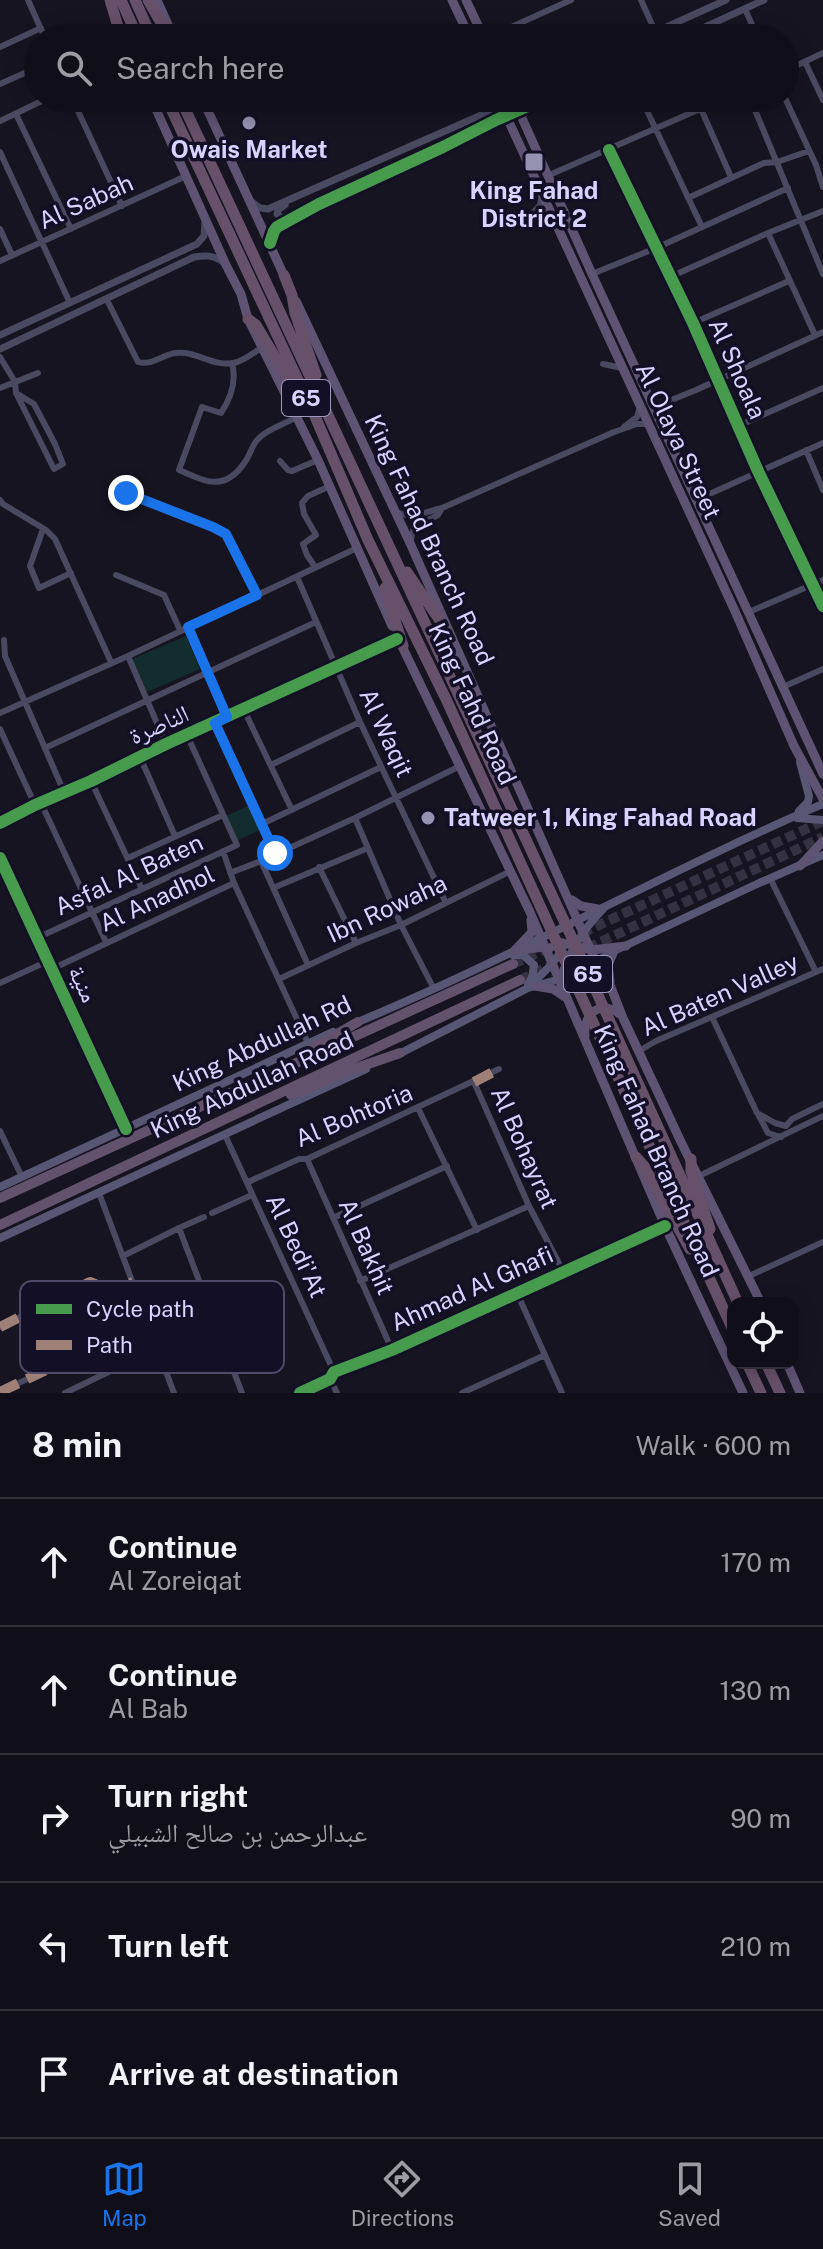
<!DOCTYPE html>
<html lang="en">
<head>
<meta charset="utf-8">
<style>
	body { margin:0; font-family:"Public Sans","Noto Naskh Arabic",sans-serif; background:#1e1d26; color:#f1f3f6 }
	.controls { position:absolute; right:24px; bottom:24px; display:grid; overflow:hidden; border-radius:16px; box-shadow:0 4px 20px #0003 }
	.controls button { width:72px; height:72px; display:grid; place-items:center; padding:0; border:0; border-bottom:2px solid #302f38; background:#100f19; color:#f1f3f6; font:40px sans-serif }
	.stop { position:absolute; width:24px; height:24px; margin:-18px; border:6px solid #1a73e8; border-radius:50%; background:#fff }
	.stop.end { background:#1a73e8; border-color:#fff; box-shadow:0 2px 8px #0008 }
	.list { margin:0; padding:0; list-style:none }
	h2 { display:flex; justify-content:space-between; align-items:center; height:104px; margin:0; padding:0 32px; font-size:34px }
	h2 small { font-size:26px; font-weight:400; color:#9c9ca2 }
	.list li { display:grid; grid-template-columns:52px 1fr auto; gap:24px; align-items:center; box-sizing:border-box; height:128px; padding:0 32px; border-top:2px solid #302f38 }
	.list b { display:block; font-size:30px; white-space:nowrap }
	.list p { margin:0; font-size:26px; white-space:nowrap; color:#9c9ca2 }
	.list em { font-size:26px; font-style:normal; color:#9c9ca2 }
	.icon { flex:none; width:44px; height:44px; fill:none; stroke:currentColor; stroke-width:2; stroke-linecap:round; stroke-linejoin:round }
	.map { position:relative; flex:none; width:823px; height:1393px; overflow:hidden }
	.search { position:absolute; background:#100f19; box-shadow:0 4px 20px #0003; left:24px; right:24px; top:24px; height:88px; display:flex; align-items:center; gap:20px; box-sizing:border-box; padding:0 28px; border-radius:44px; color:#9c9ca2; font-size:30px }
	.sheet { height:744px; background:#100f19 }
	nav { display:flex; justify-content:space-around; align-items:center; box-sizing:border-box; height:112px; border-top:2px solid #302f38; background:#100f19; font-size:22px; color:#9c9ca2 }
	nav a { display:grid; justify-items:center; gap:4px }
	nav .on { color:#1a73e8 }
	.map>svg:first-child { display:block }
</style>
</head>
<body>
<div class="map">
<svg width="823" height="1393" viewBox="0 0 823 1393">
	<rect width="100%" height="100%" fill="#161421"/>
	<path fill="#132c2d" d="M186,636L200,669L147,692L132,659Z
		M250,805L262,829L238,840L226,816Z"/>
	<g fill="none" stroke-linecap="round" stroke-linejoin="round">
		<path stroke="#333142" stroke-width="10" stroke-dasharray="10 5" stroke-linecap="butt" d="M582,933L823,821
			M513,964L553,946
			M520,980L823,837"/>
		<path stroke="#4a4962" stroke-width="6" d="M28,0L45,38
			M641,0L655,31
			M745,9L758,38
			M101,38L119,30
			M487,38L571,0
			M0,47L41,28
			M805,62L823,100
			M785,71L823,53
			M0,84L38,67
			M72,98L122,206
			M641,98L702,227
			M750,98L823,274
			M785,98L816,165L823,187
			M701,109L731,177
			M16,114L71,229
			M0,121L48,98
			M609,150L693,323L758,471L823,606
			M0,152L70,303
			M547,176L725,98
			M688,198L764,163L777,162L809,151
			M521,226L540,205L542,195
			M0,229L12,255
			M768,233L815,335
			M0,261L186,176
			M592,274L656,248L788,188
			M670,277L768,233L823,211
			M107,300L138,362C151,366 162,355 175,353C195,350 213,367 233,363C242,362 253,353 261,348
			M693,323L789,281
			M0,357L15,382L16,393L54,469L63,464L55,444L34,404L16,393
			M232,363C237,382 231,398 221,413L202,407L179,470C206,482 225,492 245,462C250,455 252,445 258,439C267,429 285,424 297,417
			M603,364L622,368
			M0,388L38,373
			M654,407L696,390L823,332
			M738,426L823,388
			M624,427L637,417L640,406
			M806,450L823,490
			M280,461L288,470L292,471L318,460
			M126,493L168,508L226,534L257,595
			M0,500L3,504L46,530L55,539L111,662
			M696,500L823,443
			M396,512C416,520 423,512 442,508
			M43,529L30,566L39,588L71,573
			M410,543L414,527L438,515L442,508L614,432L637,424H648
			M315,567L307,555L303,544L316,535L304,514L302,503L308,496L330,486
			M116,575L164,595L180,630
			M297,577L360,722L446,903
			M749,612L823,580
			M188,627L227,717
			M4,640L5,656L64,792
			M128,656L166,744
			M783,687L823,669
			M244,710L292,810
			M0,713L128,656L357,548
			M215,723L275,853
			M0,729L35,805
			M45,748L316,622
			M140,757L175,836
			M271,765L360,722
			M91,781L142,889
			M41,803L106,942
			M355,818L401,925L434,989
			M0,823L35,805L91,781L166,744L397,639
			M262,824L381,767
			M223,851L234,883L308,1043
			M0,858L126,1129
			M128,858L223,815
			M261,861L308,965
			M319,867L356,943
			M230,873L261,861L355,818L460,766
			M770,878L816,972
			M273,888L368,848
			M37,938L237,845L187,735
			M52,969L234,883
			M279,979L356,943L401,925L511,871
			M0,983L48,961
			M712,1017L757,1113L775,1123L786,1126L792,1119L823,1104
			M639,1051L656,1041L823,969
			M474,1082L529,1206L563,1271
			M418,1108L477,1230
			M759,1116L768,1133L781,1137
			M0,1131L22,1177
			M225,1135L334,1372
			M307,1159L392,1350
			M699,1176L823,1116
			M248,1182L299,1159H307L499,1069
			M99,1193L174,1393
			M212,1213L252,1195
			M333,1218L447,1166
			M179,1228L204,1217
			M123,1256L179,1228L242,1393
			M749,1276L823,1242
			M360,1281L529,1206
			M517,1293L562,1393
			M60,1324L80,1312L72,1292
			M0,1327L90,1282L95,1284L101,1295L133,1282
			M330,1379L337,1393
			M0,1392L115,1337L117,1331L101,1295
			M65,1393L156,1349
			M300,1393L330,1379L334,1372L392,1350L665,1226
			M462,1393L545,1355"/>
		<path stroke="#4a4962" stroke-width="7" d="M642,38L726,0
			M681,38L764,0
			M248,199L260,208L268,209L520,98
			M285,205L278,210L277,214L282,218L293,214
			M270,243L274,231L277,227L319,204L443,147L496,120L546,98
			M0,335L197,244L204,236L205,222
			M0,349L194,257C206,255 213,255 223,262"/>
		<path stroke="#575674" stroke-width="8" d="M799,811L808,802L809,796L800,762
			M797,818L823,820
			M513,955H523L534,965L532,978L528,984
			M560,979C571,949 581,932 603,909
			M531,985L552,964L562,950
			M353,1024C513,958 664,872 823,804
			M397,1055L528,988L560,979L596,962L614,951L757,884L823,855
			M0,1187L333,1032
			M0,1238L366,1069"/>
		<path stroke="#5e5373" stroke-width="9" d="M157,0L174,38
			M452,0L470,38
			M466,0L484,38
			M151,98L226,265L241,294L248,319L318,460L392,626
			M202,98L286,280
			M498,98L734,609L794,746L823,799
			M513,98L592,274L823,774
			M296,301L410,543L596,962L610,985L623,1018L681,1142L761,1303
			M400,642L530,912L665,1226L743,1393
			M800,866L823,841
			M572,900L581,906L598,909
			M555,941L591,950L626,946
			M515,950L532,932L531,920
			M514,951L543,947L550,948
			M610,982L608,965L614,951
			M535,986L553,989L565,997
			M585,1036C583,1012 602,999 621,1015
			M787,1363L800,1393"/>
		<path stroke="#62526e" stroke-width="10" d="M314,1047L358,1022
			M291,1095L345,1072L400,1053
			M0,1198L513,964
			M0,1225L520,980"/>
		<path stroke="#67516a" stroke-width="11" d="M110,0L119,30
			M121,0L138,38
			M135,0L152,38
			M148,0L160,21L171,31
			M166,98L314,414L368,540L446,699L733,1330
			M180,98L572,938L738,1303
			M284,275L292,295L295,313L316,375
			M248,319L256,325L298,395
			M407,572L449,634
			M385,588L403,646
			M636,1157L644,1166L690,1249
			M691,1159V1171L710,1229
			M747,1363L761,1393
			M766,1363L780,1393"/>
		<path stroke="#9e8076" stroke-width="10" stroke-dasharray="20 10" stroke-linecap="butt" d="M474,1082L499,1069
			M60,1324L80,1312L72,1292
			M0,1327L90,1282L95,1284L101,1295L133,1282
			M0,1392L115,1337L117,1331L101,1295"/>
		<defs>
			<path id="cycleway" d="M609,150L693,323L758,471L823,606
				M270,243L274,231L277,227L319,204L443,147L496,120L546,98
				M0,823L35,805L91,781L166,744L397,639
				M0,858L126,1129
				M300,1393L330,1379L334,1372L392,1350L665,1226"/>
		</defs>
		<use href="#cycleway" stroke="#130f26" stroke-width="17"/>
		<use href="#cycleway" stroke="#469c4c" stroke-width="12"/>
	</g>
	<g fill="none" stroke-linecap="round" stroke-linejoin="round">
		<path stroke="#1a73e8" stroke-width="10" d="M126,493L213,527L226,534L257,595L188,627L227,717L215,723L275,853"/>
	</g>
	<g fill="#9591b1" stroke="#130f26" stroke-width="3">
		<circle cx="249" cy="123" r="8"/>
		<rect x="524" y="152" width="20" height="20" rx="4"/>
		<circle cx="428" cy="818" r="8"/>
	</g>
	<g text-anchor="middle" stroke-width="7" stroke-linejoin="round" paint-order="stroke">
		<g fill="#130f26" stroke="#9e99be" stroke-width="2">
			<rect x="282" y="380" width="48" height="36" rx="6"/>
			<rect x="564" y="956" width="48" height="36" rx="6"/>
		</g>
		<g font-size="22" font-weight="bold" fill="#d9d4ff">
			<text x="306" y="406">65</text>
			<text x="588" y="982">65</text>
		</g>
		<g font-size="24" font-weight="bold" fill="#d9d4ff" stroke="#130f26">
			<text x="249" y="158">Owais Market</text>
			<text x="534" y="199">King Fahad<tspan x="534" dy="28">District 2</tspan></text>
			<text x="444" y="826" text-anchor="start">Tatweer 1, King Fahad Road</text>
		</g>
		<g font-size="24" fill="#d9d4ff" stroke="#130f26">
			<text transform="translate(86 202) rotate(-24)" y="8">Al Sabah</text>
			<text transform="translate(737 369) rotate(66)" y="8">Al Shoala</text>
			<text transform="translate(678 441) rotate(65)" y="8">Al Olaya Street</text>
			<text transform="translate(429 540) rotate(65)" y="8">King Fahad Branch Road</text>
			<text transform="translate(472 704) rotate(65)" y="8">King Fahd Road</text>
			<text transform="translate(159 725) rotate(-24)" y="8">الناصرة</text>
			<text transform="translate(386 733) rotate(65)" y="8">Al Waqit</text>
			<text transform="translate(129 875) rotate(-25)" y="8">Asfal Al Baten</text>
			<text transform="translate(157 899) rotate(-25)" y="8">Al Anadhol</text>
			<text transform="translate(387 909) rotate(-25)" y="8">Ibn Rowaha</text>
			<text transform="translate(83 984) rotate(65)" y="8">منية</text>
			<text transform="translate(720 995) rotate(-24)" y="8">Al Baten Valley</text>
			<text transform="translate(262 1044) rotate(-25)" y="8">King Abdullah Rd</text>
			<text transform="translate(252 1085) rotate(-25)" y="8">King Abdullah Road</text>
			<text transform="translate(354 1116) rotate(-23)" y="8">Al Bohtoria</text>
			<text transform="translate(524 1148) rotate(66)" y="8">Al Bohayrat</text>
			<text transform="translate(656 1151) rotate(66)" y="8">King Fahad Branch Road</text>
			<text transform="translate(296 1246) rotate(65)" y="8">Al Bedi'At</text>
			<text transform="translate(366 1247) rotate(66)" y="8">Al Bakhit</text>
			<text transform="translate(472 1289) rotate(-24)" y="8">Ahmad Al Ghafi</text>
		</g>
	</g>
	<rect x="20" y="1281" width="264" height="92" rx="12" fill="#130f26" stroke="#4e4a67" stroke-width="2"/>
	<rect x="36" y="1304" width="36" height="10" fill="#469c4c"/>
	<rect x="36" y="1340" width="36" height="10" fill="#9e8076"/>
	<g font-size="22" fill="#d9d4ff">
		<text x="86" y="1317">Cycle path</text>
		<text x="86" y="1353">Path</text>
	</g>
</svg>
<div class="controls">
<button><svg class="icon" aria-label="locate" viewBox="0 0 24 24"><circle cx="12" cy="12" r="6"/><path d="M12 2v4M12 18v4M2 12h4M18 12h4"/></svg></button>
</div>
<div class="stop" style="left:275px;top:853px"></div>
<div class="stop end" style="left:126px;top:493px"></div>
<div class="search"><svg class="icon" aria-label="search" viewBox="0 0 24 24"><circle cx="10" cy="10" r="6"/><path d="M15 15l6 6"/></svg>Search here</div>
</div>
<section class="sheet">
<h2>8 min<small>Walk · 600 m</small></h2>
<ul class="list">
<li><svg class="icon" aria-label="ahead" viewBox="0 0 24 24"><path d="M12 20V5M6 11l6-6 6 6"/></svg><div><b>Continue</b><p>Al Zoreiqat</p></div><em>170 m</em></li>
<li><svg class="icon" aria-label="ahead" viewBox="0 0 24 24"><path d="M12 20V5M6 11l6-6 6 6"/></svg><div><b>Continue</b><p>Al Bab</p></div><em>130 m</em></li>
<li><svg class="icon" aria-label="right" viewBox="0 0 24 24"><path d="M7 20v-9h11M14 6l5 5-5 5"/></svg><div><b>Turn right</b><p>عبدالرحمن بن صالح الشبيلي</p></div><em>90 m</em></li>
<li><svg class="icon" aria-label="left" viewBox="0 0 24 24"><path d="M17 20v-9H6M10 6l-5 5 5 5"/></svg><div><b>Turn left</b></div><em>210 m</em></li>
<li><svg class="icon" aria-label="arrive" viewBox="0 0 24 24"><path d="M6 21V4h12l-3 4 3 4H6"/></svg><div><b>Arrive at destination</b></div></li>
</ul>
</section>
<nav>
<a class="on"><svg class="icon" aria-label="map" viewBox="0 0 24 24"><path d="M3 6l6-2 6 2 6-2v14l-6 2-6-2-6 2zM9 4v14M15 6v14"/></svg>Map</a>
<a><svg class="icon" aria-label="directions" viewBox="0 0 24 24"><path d="M12 3l9 9-9 9-9-9zM9 14v-3h6M13 9l2 2-2 2"/></svg>Directions</a>
<a><svg class="icon" aria-label="saved" viewBox="0 0 24 24"><path d="M7 4h10v16l-5-4-5 4z"/></svg>Saved</a>
</nav>
</body>
</html>
